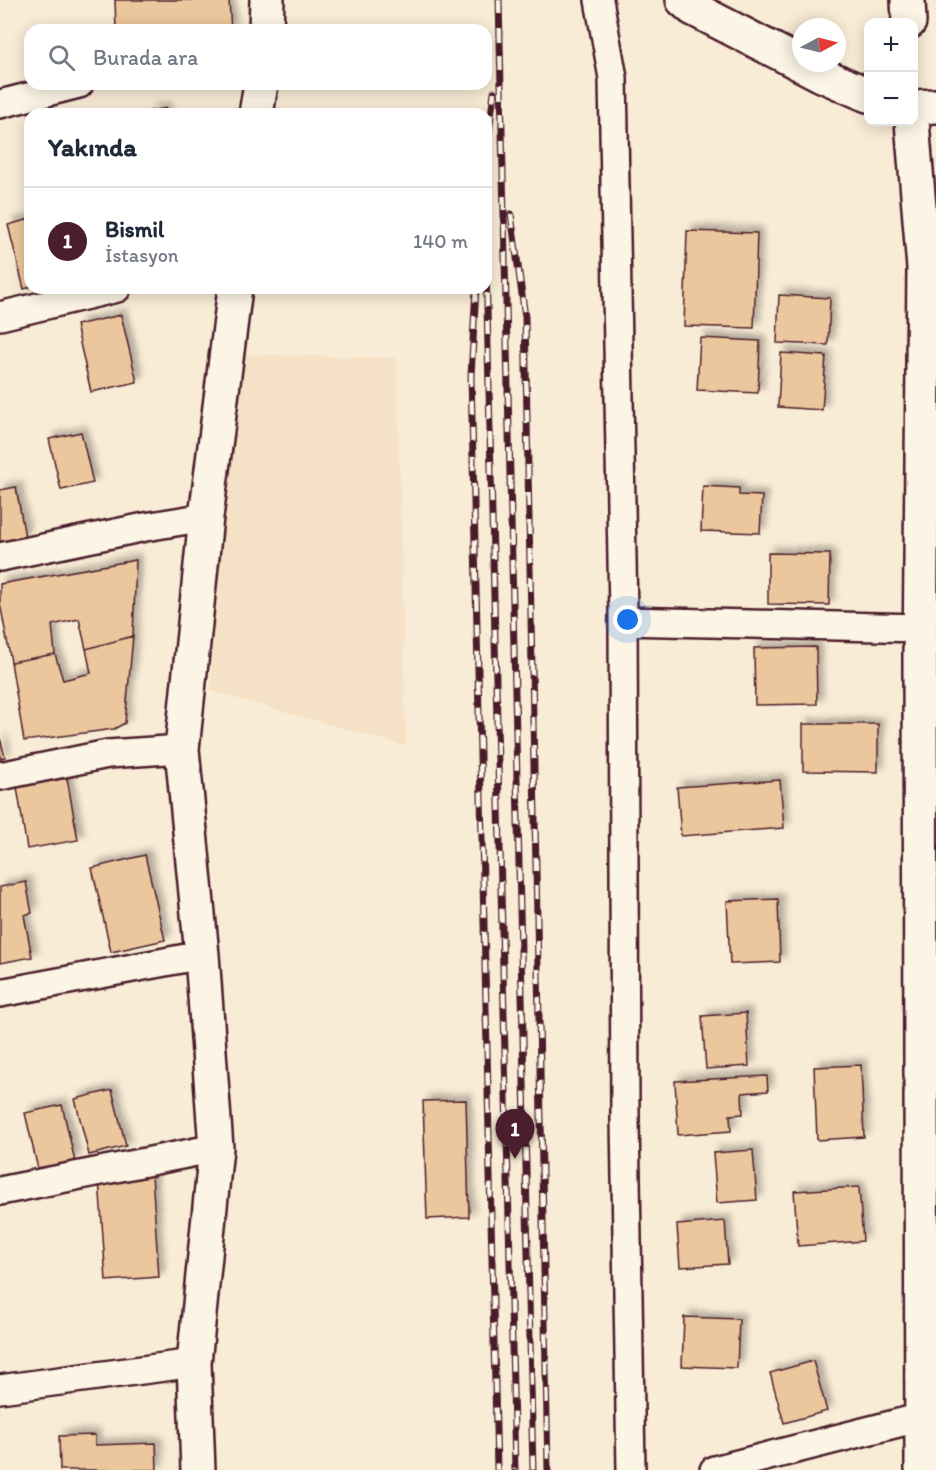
<!DOCTYPE html>
<html lang="tr">
<head>
<meta charset="utf-8">
<style>
	body { margin:0; font-family:Itim,sans-serif; background:#f2f2f3; color:#1f2937 }
	.controls { position:absolute; right:18px; top:18px; display:grid; overflow:hidden; border-radius:12px; box-shadow:0 3px 15px #0003 }
	.controls button { width:54px; height:54px; display:grid; place-items:center; padding:0; border:0; border-bottom:2px solid #e0e1e3; background:#fff; color:#1f2937; font:30px sans-serif }
	.compass { position:absolute; left:792px; top:18px; width:54px; height:54px; border-radius:50%; background:#fff; box-shadow:0 3px 15px #0003; rotate:83deg }
	.you { position:absolute; left:628px; top:620px; width:21px; height:21px; margin:-15px; border:4px solid #fff; border-radius:50%; background:#1a73e8; box-shadow:0 0 0 9px #1a73e833 }
	.badge { display:grid; place-items:center; width:39px; height:39px; border-radius:50%; background:#4a1f2b; color:#fff; font-size:20px; font-weight:700 }
	.pin { position:absolute; translate:-50% -50px; filter:drop-shadow(0 2px 3px #0008) }
	.pin::after { content:''; position:absolute; top:32px; width:21px; height:18px; background:inherit; clip-path:polygon(0 0,100% 0,50% 100%) }
	.list { margin:0; padding:0; list-style:none }
	h2 { display:flex; justify-content:space-between; align-items:center; height:78px; margin:0; padding:0 24px; font-size:26px }
	h2 small { font-size:20px; font-weight:400; color:#747a83 }
	.list li { display:grid; grid-template-columns:39px 1fr auto; gap:18px; align-items:center; box-sizing:border-box; height:108px; padding:0 24px; border-top:2px solid #e0e1e3 }
	.list b { display:block; font-size:22px; white-space:nowrap }
	.list p { margin:0; font-size:20px; white-space:nowrap; color:#747a83 }
	.list em { font-size:20px; font-style:normal; color:#747a83 }
	.icon { flex:none; width:33px; height:33px; fill:none; stroke:currentColor; stroke-width:2; stroke-linecap:round; stroke-linejoin:round }
	.map { position:relative; flex:none; width:936px; height:1470px; overflow:hidden }
	.search { position:absolute; background:#fff; box-shadow:0 3px 15px #0003; left:24px; top:24px; width:468px; height:66px; display:flex; align-items:center; gap:15px; box-sizing:border-box; padding:0 21px; border-radius:18px; color:#747a83; font-size:22px }
	.panel { position:absolute; background:#fff; box-shadow:0 3px 15px #0003; left:24px; top:108px; width:468px; height:186px; border-radius:18px }
	.map>svg:first-child { display:block }
</style>
</head>
<body>
<div class="map">
<svg width="936" height="1470" viewBox="0 0 936 1470">
	<defs>
		<filter id="shadow"><feDropShadow dx="5.5" dy="-5.5" stdDeviation="3" flood-color="#0004"/></filter>
	</defs>
	<rect width="100%" height="100%" fill="#f9ecd6"/>
	<filter id="ink" filterUnits="userSpaceOnUse"><feTurbulence type="fractalNoise" baseFrequency=".0167" numOctaves="2"/><feDisplacementMap in="SourceGraphic" scale="12" xChannelSelector="R" yChannelSelector="G"/><feConvolveMatrix kernelMatrix="1 2 1 2 8 2 1 2 1" color-interpolation-filters="sRGB"/></filter>
	<g filter="url(#ink)">
		<path fill="#f5e1c5" d="M240,354L397,358L406,746L211,691L215,558Z"/>
		<path fill="#ecc69c" stroke="#4a1f2b" stroke-width="1.5" filter="url(#shadow)" d="M115,0H229L231,30H116Z
			M166,108L167,114H150L149,111Z
			M30,219V287L24,289L8,225Z
			M687,231L757,233L754,328L684,326Z
			M779,295L830,298L828,345L777,343Z
			M121,315L137,382L91,392L76,325Z
			M700,338L760,341L758,393L697,390Z
			M781,353L826,356L822,410L778,407Z
			M81,432L93,483L61,490L49,439Z
			M703,486L739,488V495L762,496L760,533L701,531Z
			M16,487L25,537L0,542V490Z
			M768,553L830,554L829,605L768,604Z
			M136,560L133,636L86,649L79,619L52,625L55,654L11,662L0,603V584Z
			M133,636L125,723L114,729L24,741L11,662L55,654L63,680L91,673L86,649Z
			M816,647L817,704L755,705L754,648Z
			M803,724H878V772L803,771Z
			M0,738L5,757L0,759Z
			M67,778L78,840L27,849L17,787Z
			M780,780L784,828L681,836L677,787Z
			M145,855L165,940L111,952L92,868Z
			M26,882L32,913L24,915L32,957L0,963V887Z
			M778,899L780,962L730,964L727,901Z
			M746,1013L749,1066L706,1069L702,1016Z
			M861,1065L864,1137L817,1140L814,1067Z
			M767,1076L768,1091L742,1093L743,1114L730,1115L731,1131L678,1135L675,1081Z
			M112,1090L126,1146L89,1155L75,1099Z
			M466,1100L469,1217L427,1219L423,1101Z
			M62,1105L75,1161L38,1169L25,1113Z
			M753,1150L757,1200L717,1203L713,1153Z
			M152,1175L159,1277L106,1281L99,1179Z
			M859,1187L863,1241L798,1246L794,1191Z
			M725,1221L728,1264L680,1267L677,1225Z
			M684,1317L739,1319L737,1368L682,1366Z
			M813,1361L827,1411L784,1423L770,1373Z
			M95,1435V1445L156,1443L157,1470H60L59,1436Z"/>
		<g fill="none" stroke-linecap="round" stroke-linejoin="round">
			<defs>
				<path id="street" d="M599,0L613,78L623,613L625,1120L631,1470
					M0,104L79,84
					M0,316L117,288
					M0,557L145,527L206,517
					M623,621L920,628
					M0,776L108,754L182,749
					M0,993L202,955
					M0,1191L216,1148
					M0,1389L194,1363
					M714,1470L922,1417"/>
				<path id="secondary" d="M683,0L692,8L822,75L868,95
					M908,0L909,22
					M266,30L267,0
					M914,107L936,106
					M256,114L261,84
					M912,122L924,268L920,656L922,1470
					M198,1470L194,1363L216,1148L202,955L182,749L206,517L235,288"/>
			</defs>
			<use href="#street" stroke="#4a1f2b" stroke-width="32"/>
			<use href="#secondary" stroke="#4a1f2b" stroke-width="38"/>
			<use href="#street" stroke="#fcf5e5" stroke-width="27"/>
			<use href="#secondary" stroke="#fcf5e5" stroke-width="33"/>
			<defs>
				<path id="rail" d="M499,0L533,1470
					M486,156L494,92
					M511,214L525,317L548,1470
					M486,265L515,1470
					M476,288L471,376L497,1470"/>
			</defs>
			<use href="#rail" stroke="#4a1f2b" stroke-width="7"/>
			<use href="#rail" stroke="#fcf5e5" stroke-width="4.5" stroke-dasharray="14" stroke-linecap="butt"/>
		</g>
	</g>
</svg>
<div class="controls">
<button>+</button>
<button>−</button>
</div>
<svg class="compass" viewBox="-18 -18 36 36"><path d="M0-13l5 13h-10z" fill="#e53935"/><path d="M0 13l5-13h-10z" fill="#747a83"/></svg>
<div class="you"></div>
<div class="pin badge" style="left:515px;top:1159px">1</div>
<div class="search"><svg class="icon" aria-label="search" viewBox="0 0 24 24"><circle cx="10" cy="10" r="6"/><path d="M15 15l6 6"/></svg>Burada ara</div>
<section class="panel">
<h2>Yakında<small></small></h2>
<ul class="list">
<li><span class="badge">1</span><div><b>Bismil</b><p>İstasyon</p></div><em>140 m</em></li>
</ul>
</section>
</div>
</body>
</html>
